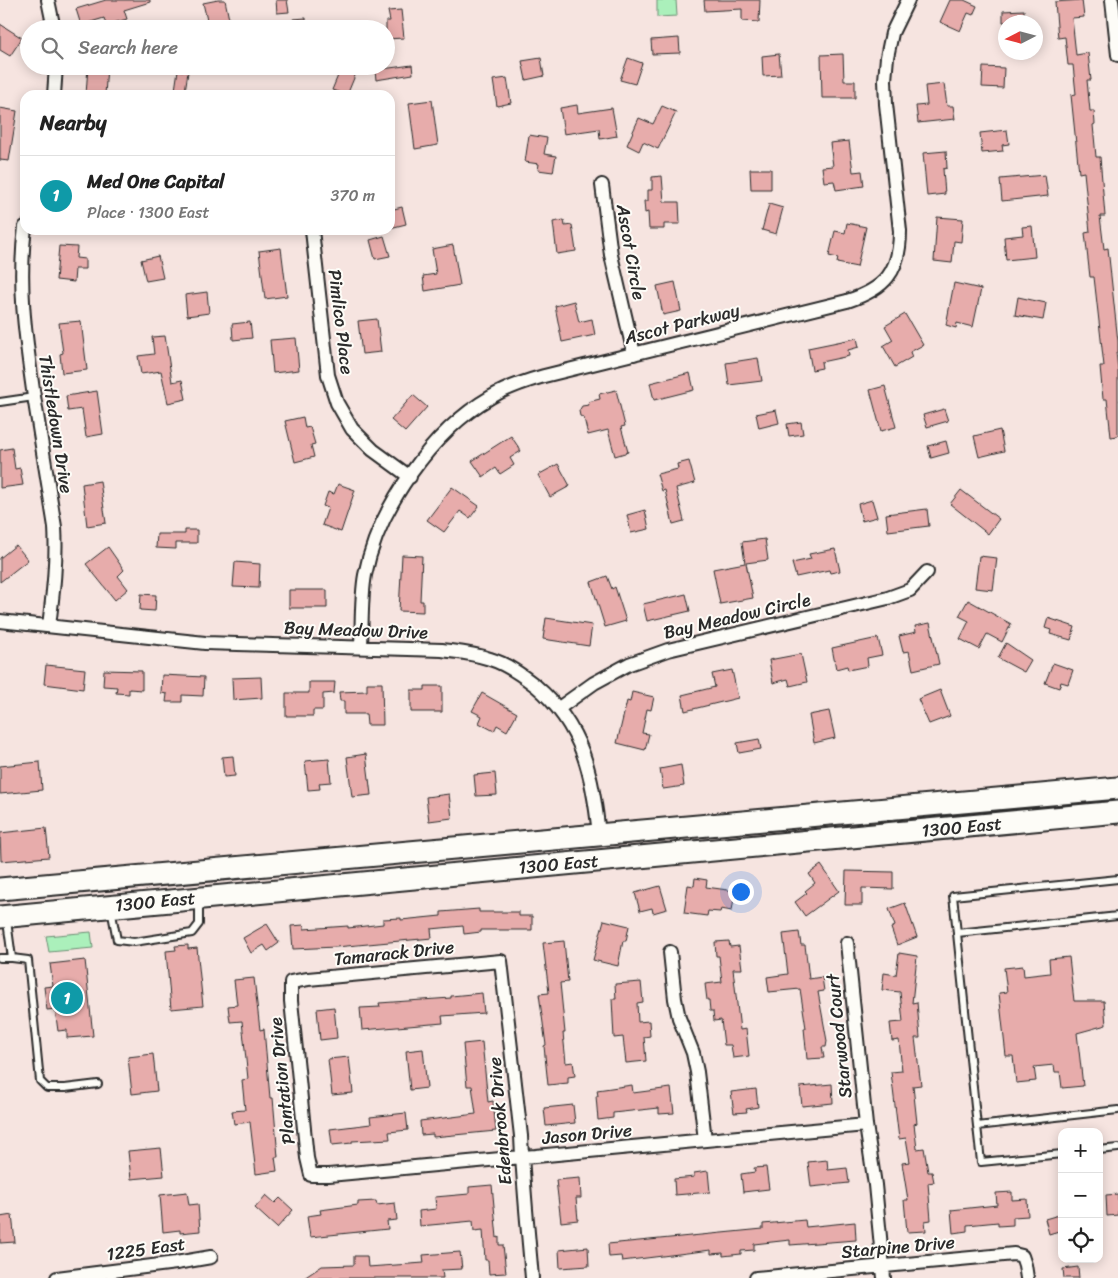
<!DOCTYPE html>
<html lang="en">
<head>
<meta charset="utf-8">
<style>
	body { margin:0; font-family:Sriracha,sans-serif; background:#f6f6f6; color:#222 }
	.controls { position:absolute; right:15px; bottom:15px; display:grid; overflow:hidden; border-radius:10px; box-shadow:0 2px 12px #0003 }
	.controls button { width:45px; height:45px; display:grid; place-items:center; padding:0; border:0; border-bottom:1px solid #e0e0e0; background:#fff; color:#222; font:25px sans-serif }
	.compass { position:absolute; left:998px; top:15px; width:45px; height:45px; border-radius:50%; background:#fff; box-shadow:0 2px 12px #0003; rotate:264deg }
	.you { position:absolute; left:740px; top:891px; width:18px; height:18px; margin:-12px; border:4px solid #fff; border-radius:50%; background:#1a73e8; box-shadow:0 0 0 8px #1a73e833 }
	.badge { display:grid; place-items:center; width:32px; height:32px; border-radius:50%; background:#c8321e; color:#fff; font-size:16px; font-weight:700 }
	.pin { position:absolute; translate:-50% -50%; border:2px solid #fff; box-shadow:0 1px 5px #0006 }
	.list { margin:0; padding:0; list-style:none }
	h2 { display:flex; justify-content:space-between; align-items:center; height:65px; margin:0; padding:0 20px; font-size:21px }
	h2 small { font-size:16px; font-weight:400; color:#767676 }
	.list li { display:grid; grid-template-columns:32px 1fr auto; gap:15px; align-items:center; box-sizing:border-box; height:80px; padding:0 20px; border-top:1px solid #e0e0e0 }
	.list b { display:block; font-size:19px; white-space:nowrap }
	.list p { margin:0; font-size:16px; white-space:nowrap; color:#767676 }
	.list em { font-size:16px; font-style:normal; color:#767676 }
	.icon { flex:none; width:28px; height:28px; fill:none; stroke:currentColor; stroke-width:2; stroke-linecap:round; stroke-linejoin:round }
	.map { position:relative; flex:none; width:1118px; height:1278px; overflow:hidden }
	.search { position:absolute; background:#fff; box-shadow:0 2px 12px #0003; left:20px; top:20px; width:375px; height:55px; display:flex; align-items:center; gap:12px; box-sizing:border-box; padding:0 18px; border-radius:28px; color:#767676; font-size:19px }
	.panel { position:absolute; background:#fff; box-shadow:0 2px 12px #0003; left:20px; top:90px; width:375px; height:145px; border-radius:15px }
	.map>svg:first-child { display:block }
</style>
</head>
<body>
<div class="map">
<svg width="1118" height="1278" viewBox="0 0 1118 1278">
	<rect width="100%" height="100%" fill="#f6e4e0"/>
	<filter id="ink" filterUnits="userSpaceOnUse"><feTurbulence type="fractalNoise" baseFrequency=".02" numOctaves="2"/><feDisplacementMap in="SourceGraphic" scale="10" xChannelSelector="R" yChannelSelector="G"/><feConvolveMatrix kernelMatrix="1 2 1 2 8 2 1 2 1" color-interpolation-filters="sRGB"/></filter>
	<g filter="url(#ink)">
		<path fill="#abf0bb" stroke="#6b8e73" d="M657,0H676L677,16L657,17Z
			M91,932L93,948L49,952L46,936Z"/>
		<path fill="#e7acab" stroke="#2b2b2b" d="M106,0H150V2L124,10L127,19L106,25L104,18L81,25L76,9Z
			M218,0H225L231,29H209L203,3Z
			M276,0H287L289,12L277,13Z
			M704,0H760L759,22L742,21V9L705,11Z
			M950,0H964L977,6L973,15L968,13L960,31L940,22Z
			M1082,0L1084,17L1072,18L1076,55L1088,53L1091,80H1087L1090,111H1094L1095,124L1093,125L1096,157H1100L1105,216H1100L1104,249L1108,248L1118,342V352H1116L1118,370V436L1111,437L1107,399H1103L1100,366H1104L1094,277H1090L1085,233L1090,232L1084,172L1079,173L1071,95L1076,94L1073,65H1068L1065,37L1058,38L1055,2Z
			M401,10L404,38L386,39V21H390L388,11Z
			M1024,10V22H1003V11Z
			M306,18V29H293V19Z
			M0,24L22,38L10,56L0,50Z
			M679,38L680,53L652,54L651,40Z
			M779,54L781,75L763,76L762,56Z
			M843,54L844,81H855V98H822L821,55Z
			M541,58L544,76L526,80L522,61Z
			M628,58L642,63L635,84L620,80Z
			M412,65L413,74L376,80L375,70Z
			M88,66H107L105,95H86Z
			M342,66H359L347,95L332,90Z
			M983,67L1004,68L1003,88L982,87Z
			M178,70L188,72L185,91L175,90Z
			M507,78L511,103L497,106L493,80Z
			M944,84L947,106H953L955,119L918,123L916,106L927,105L925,86Z
			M432,100L438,145L415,149L409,103Z
			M577,105L578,113L612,108L617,136L600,139L599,129L564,134L560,108Z
			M662,106L676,112L658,149L643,142L639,151L627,145L639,118L653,124Z
			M0,108L17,111L9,161L0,160Z
			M1007,130L1009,144L1002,145L1003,151L982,153L980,133Z
			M529,135L547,138L544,154L556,156L553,172L538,170L539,164L525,162Z
			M849,141L853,172L862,171L864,186L836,190L834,181L824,182L822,167L833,166L830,143Z
			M946,151L947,168L943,169L945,194L927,196L923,153Z
			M750,169H771V189H751Z
			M1045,175L1048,196L1002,201L1000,179Z
			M662,176L664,202H679L680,224H664V229H649L648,212L645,213L644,201H648V190H652V177Z
			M769,204L783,208L776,234L762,230Z
			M402,207L406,224L390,228V210Z
			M937,217L963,219L961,242L954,241L952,263L934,261Z
			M564,220L565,226L572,225L576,251L557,254L553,222Z
			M847,223L866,227L857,267L837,263L838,258L829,256L835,231L845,233Z
			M1032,226L1035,257L1006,260L1004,237L1023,235L1022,227Z
			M384,236L390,256L375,259L370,240Z
			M453,245L460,285L425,291L423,276L436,274L432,249Z
			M59,246L77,247L76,258L85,259V269H75L74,282L56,280Z
			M281,248L287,296L265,299L259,251Z
			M158,256L163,278L146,281L141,260Z
			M675,282L681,311L663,315L657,286Z
			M954,283L981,289L973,327L957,323L956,328L946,325Z
			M207,292L209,313L187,316L185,295Z
			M1018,297L1046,303L1043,320L1015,315Z
			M574,301L579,322L592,319L595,335L562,342L555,306Z
			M905,314L923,345L910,352L912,357L895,367L883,346L893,340L885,326Z
			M377,319L381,352L362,354L358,321Z
			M81,321L87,370L62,373L60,354L63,353L59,323Z
			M250,322L252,338L233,340L232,324Z
			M165,336L172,382L182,380L186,399L168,403L161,371L141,374L138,356L154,354L152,337Z
			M296,338L299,370L273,373L270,340Z
			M857,338L859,347L848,350L849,356L821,362L822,368L812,370L808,348Z
			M758,358L762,381L729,385L726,363Z
			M690,373L694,390L654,400L650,383Z
			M885,386L896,427L881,431L870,390Z
			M616,390L625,426L621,427L628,452L615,456L608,430L588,435L584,418L580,416L579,411L582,406L589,405L588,402L600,399L599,394Z
			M97,391L103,434L86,437L82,409L68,411L66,396Z
			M413,395L427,407L405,432L391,420Z
			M944,409L948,421L927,427L923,415Z
			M776,410L779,423L759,428L756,414Z
			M303,417L305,428L310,427L315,444L311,445L314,457L295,462L285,421Z
			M801,422L803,434L789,436L787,424Z
			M1000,430L1004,451L979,457L974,436Z
			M511,436L521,451L510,458L514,465L500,474L496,468L483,477L472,461Z
			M946,441L949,453L931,458L928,446Z
			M12,448L15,469L20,468L23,485L0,488V450Z
			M689,461L695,483L676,488L684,521L673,524L665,490L662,491L657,474L678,469L677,464Z
			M558,464L570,486L550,497L538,475Z
			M100,481L106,523L87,526L82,484Z
			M338,484L355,490L341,532L322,525L328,508L323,506L328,492L334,494Z
			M452,487L479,506L470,518L460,511L444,532L427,520Z
			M961,490L999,519L988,534L950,504Z
			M872,500L877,517L862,521L858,504Z
			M927,509L929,526L888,531L886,514Z
			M645,510L649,529L631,533L627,515Z
			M185,530H197V543H176V549L156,548L157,534H185Z
			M765,539L768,560L746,563L753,598L720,604L713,569L745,563L742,542Z
			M16,545L28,560L0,582V558Z
			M108,547L124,570L118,576L128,589L115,600L86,564Z
			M835,549L840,571L830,573L829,570L796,577L792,563L811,559L809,554Z
			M402,555L422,556L420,601H423V612L399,611Z
			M979,556L997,558L993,590L975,588Z
			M235,562L260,564L259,588L233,587Z
			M607,576L612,589L615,587L626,621L605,627L591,582Z
			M289,590H327V608H289Z
			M141,594L156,595L155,611L140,610Z
			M686,594L690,611L647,621L643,604Z
			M968,600L1011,624L1002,642L987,634L979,649L960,639L969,621L959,616Z
			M546,618L592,625L589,646L543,639Z
			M1048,618L1075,627L1071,640L1050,634L1051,630L1045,628Z
			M930,623L939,664L913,670L909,651L903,652L899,636L916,632L915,626Z
			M878,638L882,655L867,658L868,666L848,670L847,666L836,669L832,648Z
			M1006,643L1031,660L1024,672L998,658Z
			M801,654L807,682L790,686L788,679L773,683L769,660Z
			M1053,663L1073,670L1068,684L1061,682L1059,688L1045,683Z
			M46,665L85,669L83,689L44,684Z
			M104,670L142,671V690L129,689V694L116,693L117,687L103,686Z
			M732,670L738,698L685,711L682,695L715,687L712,674Z
			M162,675L204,677L203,696L182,695V702H166L167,694L161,693Z
			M261,677L262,698L233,700L232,678Z
			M309,682H335L334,693L323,694V710H313V716H286V693H309Z
			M367,683H382L383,725H367L366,714H344V701H340L339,692L367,691Z
			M425,686H442V712H411V690H425Z
			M940,690L950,716L929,724L918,699Z
			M632,692L654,697L651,710L647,709L642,733L649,734L645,750L617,743L627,701L630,702Z
			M482,693L517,713L507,731L497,725L494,731L479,723L482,716L472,711Z
			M829,711L835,738L814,743L809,715Z
			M759,739L761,749L739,753L737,743Z
			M366,754L371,795L352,797L347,757Z
			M233,756L235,776L224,777L222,757Z
			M329,759L331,782L319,783L320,789L308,790L305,761Z
			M40,762L42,790L0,794V766Z
			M681,765L684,786L663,789L660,769Z
			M495,773L497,795L476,796L474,775Z
			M449,794L452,818L429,821L426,797Z
			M46,828L49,857L1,861L0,833Z
			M821,865L839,891L805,916L795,902L807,893L805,891L815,883L809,874Z
			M846,871L893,872V889L862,888V905H845Z
			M695,878L707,880L706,887L735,891L732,911L721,909L720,912L708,911L707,916L684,913L688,885L694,886Z
			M660,886L667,909L653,913L652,908L640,911L635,893Z
			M905,903L917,937L897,945L891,928L895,926L889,909Z
			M479,909V912H519V916H532V930H481V932L464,934L463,926L431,929L432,938L336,947L293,949L291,926L304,925V929L348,926V928L383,924V919L401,918V920L441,916V912Z
			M604,920L629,926L626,941H623L618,966L593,960Z
			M267,924L279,943L268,951L264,945L251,953L243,938Z
			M799,932L801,945H805L809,979L822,977L824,991L818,992L827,1041L826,1047H822L824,1058L807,1059L804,1028H806L800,989L769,992L767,977L788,974L783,934Z
			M564,941L568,982L560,983L565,1033H563L566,1063L573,1062L575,1076L568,1077V1083L548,1085L544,1046L546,1045L539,994L549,993L543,943Z
			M729,941L730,947L739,946L742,969H733L740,1030L746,1029L749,1056L733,1058L731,1045H724L721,1020L714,1021L713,1011H710L709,1000H707L705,984L722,982L719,956H716L715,942Z
			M188,945V949L197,948L203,1006L171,1009L166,951L176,950L175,946Z
			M899,953L917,956L912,1003L917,1002L920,1038H915L921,1085L913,1086L917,1123L914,1124L917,1149L924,1148L928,1172H932L934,1182L928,1183L931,1220L925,1221L926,1231L907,1232L904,1200H908L902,1163L910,1162L906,1138L899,1139L891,1072L902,1071L899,1040L892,1041L890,1023L903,1022L900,992L882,990L884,973L896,975Z
			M1069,957L1074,1001H1104L1106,1025L1077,1033L1083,1086L1062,1088L1060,1072H1055L1054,1065L1034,1067L1036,1081L1016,1083L1013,1056H1006L999,993L1007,992L1004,968L1023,966L1024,976L1050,973L1049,959Z
			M85,960L93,1036L67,1038V1030L58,1031L55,1009L47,1010L44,987L53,986L50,964Z
			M254,978L260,1030L264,1029L270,1098H273L278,1157H275L277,1171L256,1174L250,1122L234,1124L232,1111L245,1110L242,1080L248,1079L242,1021L230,1022L228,1006L237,1005L234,980Z
			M641,982L643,1002L637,1003L638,1022L649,1021L650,1036L644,1037L646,1061L626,1063L623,1037L614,1038L612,999H616L615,984Z
			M482,993L484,1013L442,1016L443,1023L362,1030L360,1008L380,1007L379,1003L451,998V996Z
			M334,1007L337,1038L320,1040L317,1009Z
			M482,1042L488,1102L493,1101L496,1131L433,1137V1134L421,1135L420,1121L476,1114L472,1086H467L463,1044Z
			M423,1049L427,1088L410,1090L406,1051Z
			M153,1054L157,1091L132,1094L128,1057Z
			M349,1057L353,1093L332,1095L328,1059Z
			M832,1084L833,1103L802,1106L800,1087Z
			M632,1085L633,1093L671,1088L674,1113L659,1114V1108L613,1113V1118L598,1120L596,1096H598L597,1090Z
			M756,1089L758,1107L746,1109L747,1112L734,1113L731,1092Z
			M573,1105L575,1123L546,1126L544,1108Z
			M406,1113L408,1130L389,1132L390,1139L352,1141V1143L332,1145L330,1129L371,1124L370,1117Z
			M161,1148L164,1176L131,1179L128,1151Z
			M827,1160L828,1170L847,1168L849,1183L811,1187L808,1162Z
			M766,1167L769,1189L743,1192L741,1174L755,1172L754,1168Z
			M708,1171L710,1192L675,1195L674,1179L694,1177V1173Z
			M580,1178L581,1198H576L578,1220L561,1222L556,1180Z
			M492,1185L497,1238L499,1237V1245H503L506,1273L489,1274L488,1260H485L483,1230L474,1231L473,1221L420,1226L419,1211L436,1209L435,1197L469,1194V1187Z
			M187,1192L189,1205L198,1204L200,1231L180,1233V1230L163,1232L160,1195Z
			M1012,1192V1200L1027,1199L1028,1216L1013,1217V1225L998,1226V1222L967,1225V1231L953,1233L951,1210L997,1205L996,1193Z
			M1118,1194V1215L1107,1216L1106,1195Z
			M266,1195L275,1203L280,1198L293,1210L277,1228L255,1208Z
			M376,1201L377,1205L395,1203L397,1220L387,1221L388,1229L310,1237L307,1216L321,1214L320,1210L358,1205V1202Z
			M1062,1214V1230L1049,1234L1045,1219Z
			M12,1215L15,1242L0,1243V1217Z
			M805,1220L806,1227L855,1222L856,1240L790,1245V1240L754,1244V1250L741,1251V1254L723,1256V1253L711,1254V1250L622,1261L621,1256L609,1257L608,1244L763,1229V1224Z
			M588,1247L589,1266L560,1268L559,1250Z
			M460,1252L462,1269L442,1270L443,1278H304L322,1266L354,1265V1256H367L368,1267L424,1263L423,1255Z
			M1078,1267L1079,1278H1064L1063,1269Z"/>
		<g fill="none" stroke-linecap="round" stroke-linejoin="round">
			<defs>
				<path id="lane" d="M0,402L34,397
					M1118,879L953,896L957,933L1118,916
					M111,909L117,940L134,942L192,933L199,924V900
					M7,921L12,958L28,960L40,1081L47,1088H65L98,1084
					M957,933L977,1126
					M0,958H12
					M1099,1150L1118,1148
					M1062,1154L981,1162L977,1126L1118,1110"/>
				<path id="street" d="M48,0L54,29
					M1112,0L1118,55
					M54,95L56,66
					M602,185L611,255L634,354
					M25,227C18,284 25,333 33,390C40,436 48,481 55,527C57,561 53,593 49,626
					M312,230L328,375L337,403L352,429L373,450L410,477
					M0,621L205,643L442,650C458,652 474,653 490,659C507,664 522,675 536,686C583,726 593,776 599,835
					M361,647C362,624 361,597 365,575C378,508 432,431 491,397C508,387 526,381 544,376L847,301C885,289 900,272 900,231L886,104L885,80L887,57L892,33L908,0
					M559,708L594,683L629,664L668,650L888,598L910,590L927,572
					M847,943L866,1125L875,1185L884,1278
					M670,952L675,999L679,1018L693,1053L697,1072L705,1140
					M57,1278L176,1263L211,1257
					M532,1278C528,1231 523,1183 521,1136L501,961L308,979L291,982V1001L307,1158L311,1175H329L522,1157L536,1156L866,1125
					M756,1278L1014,1254L1022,1256L1025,1265L1027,1278"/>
				<g id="primary">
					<path d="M0,889L1118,788"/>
					<path id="s1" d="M0,917C372,879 745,849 1118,812"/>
				</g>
			</defs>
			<use href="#lane" stroke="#2b2b2b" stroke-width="10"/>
			<use href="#street" stroke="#2b2b2b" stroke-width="16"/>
			<use href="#primary" stroke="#2b2b2b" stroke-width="25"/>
			<use href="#lane" stroke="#fdfcf7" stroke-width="6"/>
			<use href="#street" stroke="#fdfcf7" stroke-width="12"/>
			<use href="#primary" stroke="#fdfcf7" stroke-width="21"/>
		</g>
	</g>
	<g text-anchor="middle" stroke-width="4" stroke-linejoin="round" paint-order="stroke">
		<g font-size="18" fill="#2b2b2b" stroke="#fdfcf7">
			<text transform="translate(631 252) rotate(80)" y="6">Ascot Circle</text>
			<text transform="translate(341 322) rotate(83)" y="6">Pimlico Place</text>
			<text transform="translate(682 324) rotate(-14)" y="6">Ascot Parkway</text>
			<text transform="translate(56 424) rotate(81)" y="6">Thistledown Drive</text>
			<text transform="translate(737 616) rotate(-13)" y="6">Bay Meadow Circle</text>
			<text transform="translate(356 630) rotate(2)" y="6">Bay Meadow Drive</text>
			<text dy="6" stroke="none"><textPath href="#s1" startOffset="966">1300 East</textPath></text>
			<text dy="6" stroke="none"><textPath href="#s1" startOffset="561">1300 East</textPath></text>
			<text dy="6" stroke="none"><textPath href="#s1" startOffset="156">1300 East</textPath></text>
			<text transform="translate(394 953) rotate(-6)" y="6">Tamarack Drive</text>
			<text transform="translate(839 1036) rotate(-96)" y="6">Starwood Court</text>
			<text transform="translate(282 1081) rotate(-96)" y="6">Plantation Drive</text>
			<text transform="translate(500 1121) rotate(-95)" y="6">Edenbrook Drive</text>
			<text transform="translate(587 1134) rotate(-5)" y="6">Jason Drive</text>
			<text transform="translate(898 1247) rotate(-5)" y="6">Starpine Drive</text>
			<text transform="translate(146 1249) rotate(-8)" y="6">1225 East</text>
		</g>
	</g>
</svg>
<div class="controls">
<button>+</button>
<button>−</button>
<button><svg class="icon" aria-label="locate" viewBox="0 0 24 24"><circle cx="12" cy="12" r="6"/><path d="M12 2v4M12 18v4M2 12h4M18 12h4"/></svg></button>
</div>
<svg class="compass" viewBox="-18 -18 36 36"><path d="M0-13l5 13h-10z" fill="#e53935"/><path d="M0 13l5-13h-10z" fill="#767676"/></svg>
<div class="you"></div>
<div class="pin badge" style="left:67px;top:998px;background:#0f9aa8">1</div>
<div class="search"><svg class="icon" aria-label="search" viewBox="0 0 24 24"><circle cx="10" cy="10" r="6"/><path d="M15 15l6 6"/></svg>Search here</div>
<section class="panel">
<h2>Nearby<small></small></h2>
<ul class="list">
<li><span class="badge" style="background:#0f9aa8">1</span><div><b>Med One Capital</b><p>Place · 1300 East</p></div><em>370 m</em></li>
</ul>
</section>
</div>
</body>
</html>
